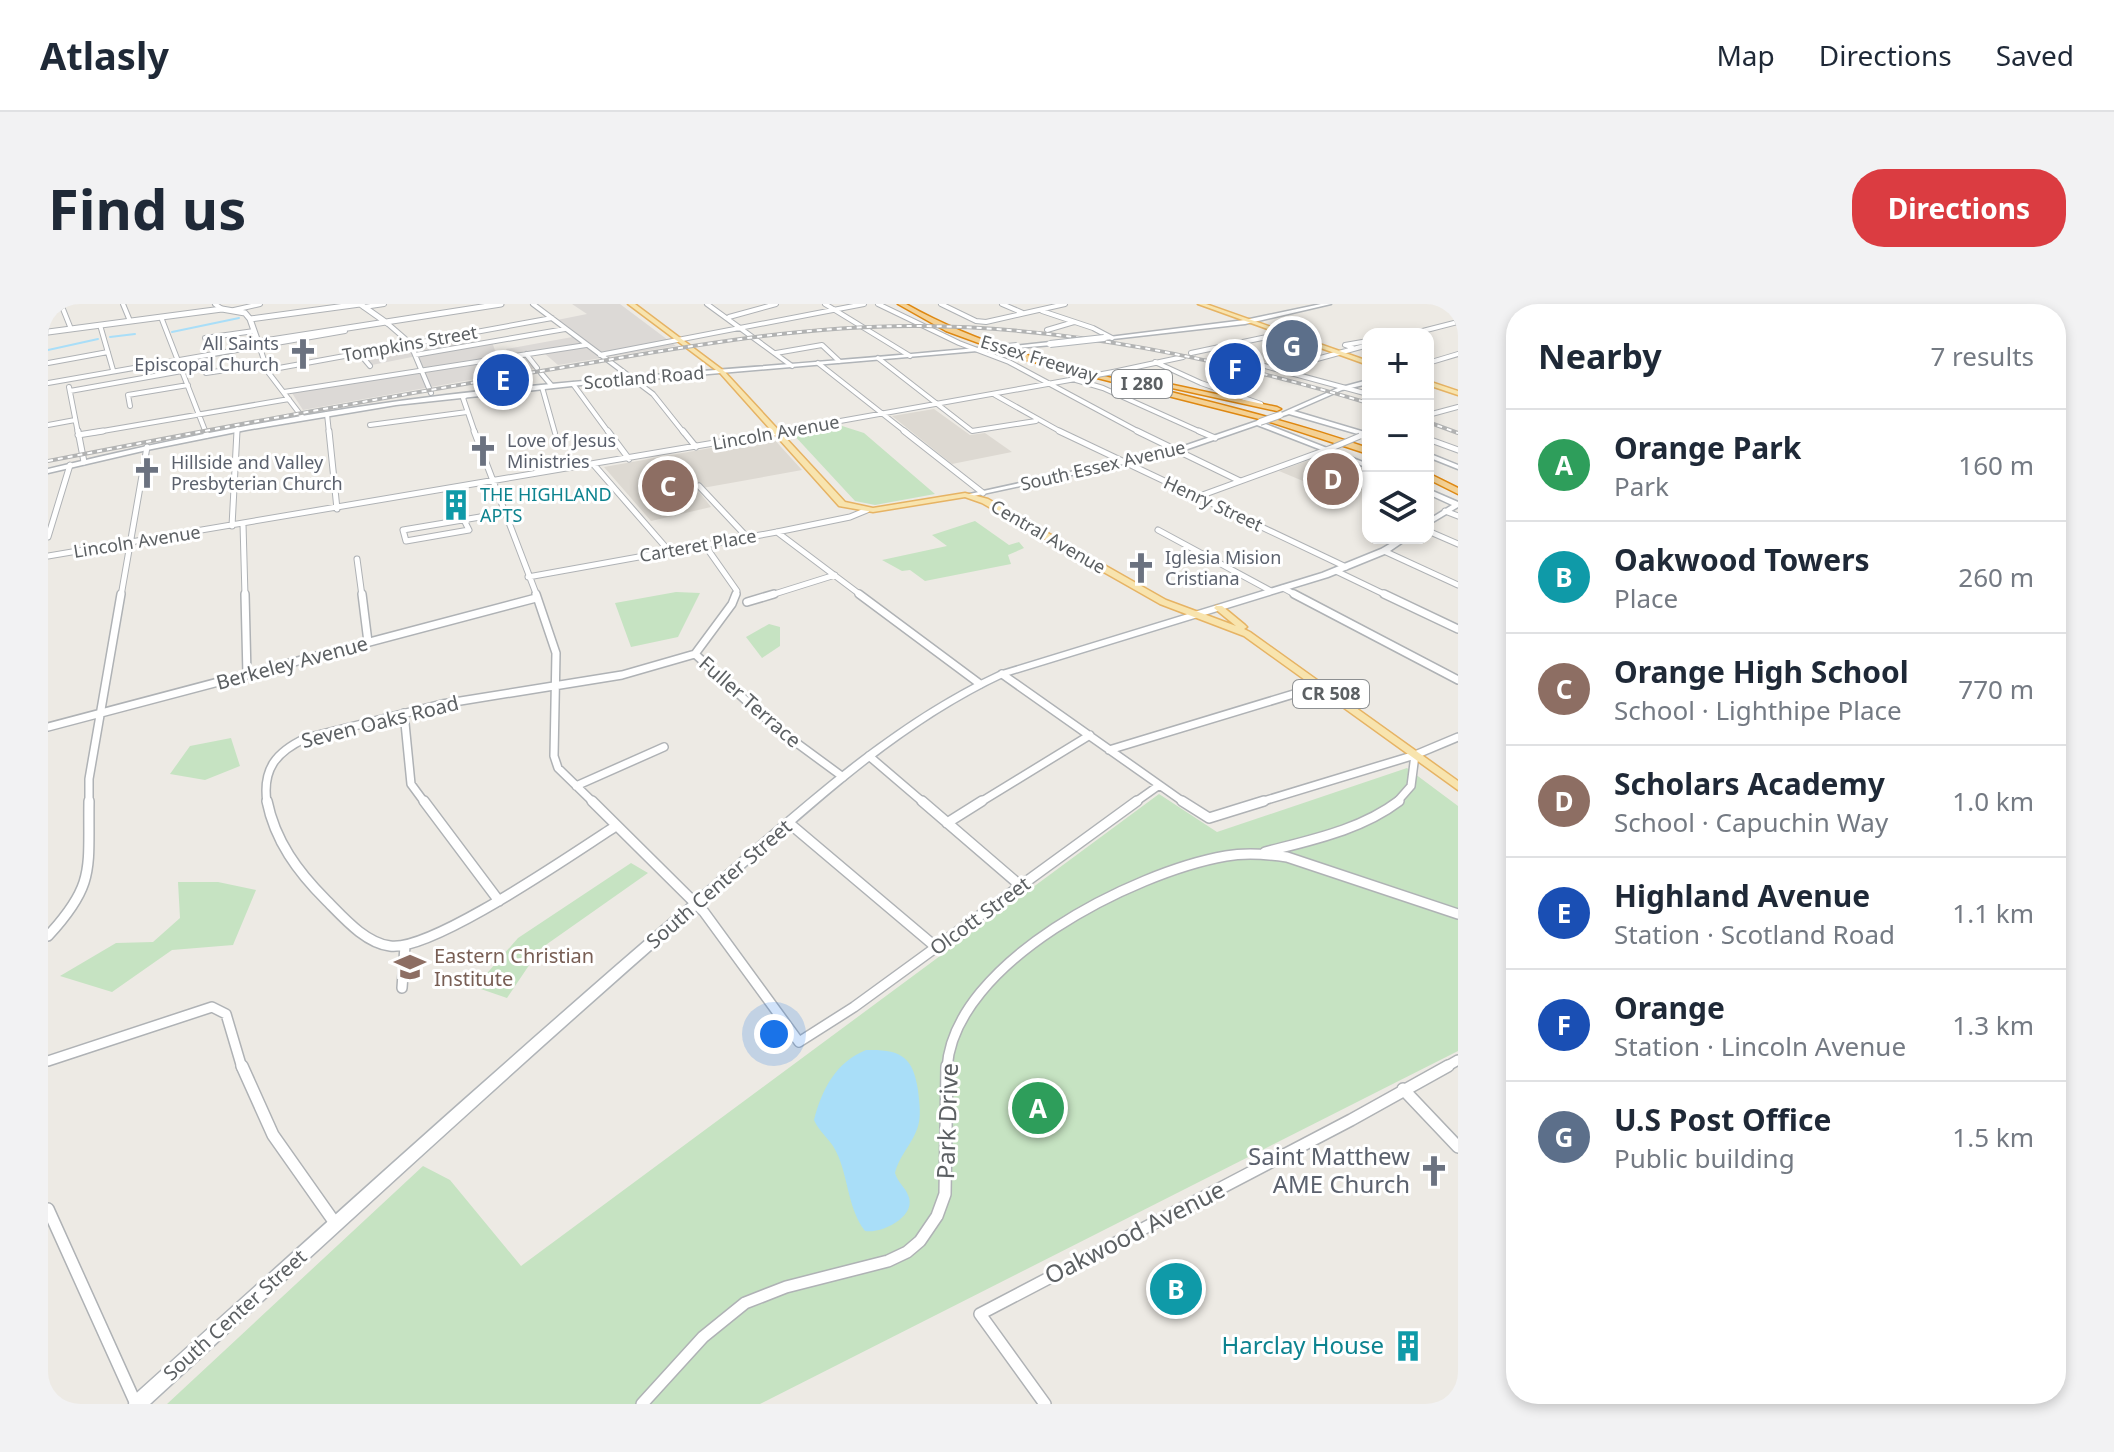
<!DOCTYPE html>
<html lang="en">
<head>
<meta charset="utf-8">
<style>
	body { margin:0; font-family:"Noto Sans",sans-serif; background:#f2f2f3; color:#1f2937 }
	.controls { position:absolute; right:24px; top:24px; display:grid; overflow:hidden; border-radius:16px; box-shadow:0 4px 12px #0003 }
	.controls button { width:72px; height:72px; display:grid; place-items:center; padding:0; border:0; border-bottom:2px solid #e0e1e3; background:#fff; color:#1f2937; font:40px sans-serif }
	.you { position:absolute; left:726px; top:730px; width:28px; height:28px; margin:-20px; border:6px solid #fff; border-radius:50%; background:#1a73e8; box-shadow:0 0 0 12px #1a73e833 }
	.badge { display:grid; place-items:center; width:52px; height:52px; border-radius:50%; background:#db3c41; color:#fff; font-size:26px; font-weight:700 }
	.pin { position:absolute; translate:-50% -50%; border:4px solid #fff; box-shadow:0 2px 8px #0006 }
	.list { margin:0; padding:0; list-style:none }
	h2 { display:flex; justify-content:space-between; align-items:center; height:104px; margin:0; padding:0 32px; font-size:34px }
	h2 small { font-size:26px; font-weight:400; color:#747a83 }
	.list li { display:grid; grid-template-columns:52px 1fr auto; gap:24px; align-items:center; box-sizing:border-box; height:112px; padding:0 32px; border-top:2px solid #e0e1e3 }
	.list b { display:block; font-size:30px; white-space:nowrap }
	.list p { margin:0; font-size:26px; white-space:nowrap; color:#747a83 }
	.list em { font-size:26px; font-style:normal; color:#747a83 }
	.icon { flex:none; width:44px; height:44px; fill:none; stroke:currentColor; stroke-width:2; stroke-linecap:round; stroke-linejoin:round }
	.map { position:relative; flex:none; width:1410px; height:1100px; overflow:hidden; border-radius:32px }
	header { display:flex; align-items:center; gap:48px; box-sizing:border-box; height:112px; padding:0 40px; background:#fff; border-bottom:2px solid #e0e1e3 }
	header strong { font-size:38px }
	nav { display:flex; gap:44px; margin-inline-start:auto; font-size:28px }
	.intro { display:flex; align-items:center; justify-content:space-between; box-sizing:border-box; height:192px; padding:0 48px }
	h1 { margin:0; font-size:56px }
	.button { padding:20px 36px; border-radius:32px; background:#db3c41; color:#fff; font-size:28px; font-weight:700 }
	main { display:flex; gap:48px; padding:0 48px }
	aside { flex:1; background:#fff; border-radius:32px; box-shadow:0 4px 12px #0003 }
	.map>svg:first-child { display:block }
</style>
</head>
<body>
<header>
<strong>Atlasly</strong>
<nav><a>Map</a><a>Directions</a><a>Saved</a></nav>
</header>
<div class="intro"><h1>Find us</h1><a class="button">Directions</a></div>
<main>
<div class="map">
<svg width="1410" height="1100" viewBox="0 0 1410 1100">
	<rect width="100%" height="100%" fill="#edeae4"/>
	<path fill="#dcd9d6" d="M524,0H572L628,42L510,61L496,49L480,51L489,64L255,106L244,89L374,68L369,52L324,61L314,49L365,40L444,38L450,55L464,53L458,45L530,32L509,16L539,10Z"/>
	<path fill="#ddd9d2" d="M886,105L922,131L937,129L964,148L904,160L844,112Z
		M724,133L754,166L649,185L663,203L603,217L556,163Z
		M1278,150L1320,167V183L1307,189L1296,184L1284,189L1231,167Z"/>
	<path fill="#c6e3c2" d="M791,121L816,129L887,190L827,201L807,197L744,129Z
		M927,217L961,241L971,238L976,244L960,251L963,260L877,277L862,266L854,267L834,256L899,242L884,231Z
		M628,288L652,289L630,333L583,343L567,299Z
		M721,320L732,323V342L714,354L698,333Z
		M183,434L192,462L157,476L122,470L142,442Z
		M1359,464L1410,502V747L712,1100H119L375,862L402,876L473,962L1111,490L1169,528Z
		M583,559L600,569L492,645L459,694L427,683L470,634Z
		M130,578H170L208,586L185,641L124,646L64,688L12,672L68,639L105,638L132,614Z"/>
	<path fill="#a9def8" d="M818,746C852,745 865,752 870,786C871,796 873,808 871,818C868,836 851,851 847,869C850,879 857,883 860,891C870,912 834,930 817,927C798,902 801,868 785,842C779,833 771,827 766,816C774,785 788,758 818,746Z"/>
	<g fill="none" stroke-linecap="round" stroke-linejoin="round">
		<path stroke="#a9def8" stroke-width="2" d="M124,28L191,14
			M62,33L87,30
			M0,46L50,35"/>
		<path stroke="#c9c8c4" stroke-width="4" stroke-dasharray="4 2" stroke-linecap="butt" d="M1135,53L1147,50"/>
		<defs>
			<path id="minor-far4" d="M13,0L23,25
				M75,0L82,17
				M167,0L174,5
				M485,0L605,90L636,129
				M659,0L744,62
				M777,0L862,52
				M830,0L911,39L961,58L1093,129
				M893,0L928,17L938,18L1017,0
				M954,0L975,9
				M1406,0L1410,1
				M316,3L336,0
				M186,6L212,0
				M994,7L1045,24L1064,34
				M113,13L158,129
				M681,13L728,0
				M339,19L362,39L383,89
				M52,21L65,66
				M999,26L1026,18
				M1363,30L1410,18
				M157,34L206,27
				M211,41L220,68L255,114
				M1178,43L1187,54L1320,90
				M1305,44L1297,41L1320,37
				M311,49L322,62
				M728,49L774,41L791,57
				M1143,49L1233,30
				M478,50L489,64
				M367,51L517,25
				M552,51L816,0
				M830,54L924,127L988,117
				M1107,58L1153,79L1213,100
				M0,59L60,48
				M770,59L859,129
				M1380,59L1410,50
				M1236,64L1320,41
				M220,66L504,14
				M1065,68L1135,53
				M158,69L218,60
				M493,69L504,82
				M1028,76L1055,84L1155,129
				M0,79L297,27
				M525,80L561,129
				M21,83L30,129
				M494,83L507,129
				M22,87L134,67
				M236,88L538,41
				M418,91L415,94L427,129
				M947,91L1015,129
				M82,102L80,91L140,81
				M279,110L281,129
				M1380,111L1410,103
				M0,121L27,116
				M322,121L419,108
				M43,129L241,95
				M189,129V125
				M725,129L1033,74"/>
			<path id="minor-far3" d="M30,127L36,158
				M157,127L159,131
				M281,127L289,205
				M426,127L489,292
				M560,127L581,155
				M635,127L648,143
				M856,127L935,189
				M1011,127L1298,263
				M1089,127L1192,177
				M1151,127L1167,134
				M30,131L55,127
				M1380,135L1410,146
				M546,161L621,247
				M651,182L699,233
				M1149,193L1286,143
				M1397,207L1410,212
				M416,216L421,226L358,237L355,226L456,209
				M195,220L197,292
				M184,222L189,127
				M1110,226L1223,287
				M1380,227L1410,240
				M729,228L814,292
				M0,233L22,161
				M656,240L689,287L687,292
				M1336,247L1410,281
				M0,252L737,127
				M309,255L314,292
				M1288,267L1340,292
				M480,273L729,228L802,213L819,206
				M1235,284L1250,292
				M73,292L99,143
				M720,292L787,271"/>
			<path id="minor-far2" d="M197,290L199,371
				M314,290L320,338
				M488,290L508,349L506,452L510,464L546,499
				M811,290L932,380
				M1246,290L1410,376
				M1336,290L1410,325
				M699,298L726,290
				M647,350L727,423L795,473
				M647,350L684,300L688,290
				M954,370L1137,499
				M356,409L363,480L377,499
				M0,423L488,294
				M1061,446L1272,382
				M821,452L876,499
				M528,482L616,443
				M41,499V475L73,290
				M219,499C214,465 228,448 258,434L394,400L574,371L647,350
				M931,499L1042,431
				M1086,499L1110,482
				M1209,499L1367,451L1410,433
				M1348,499L1363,482L1367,451"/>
			<path id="minor-far1" d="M219,497C227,537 250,568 278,596C295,613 317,639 342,642C384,648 527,548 568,522
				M376,497L451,597
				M544,497L656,608L751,738L806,703L1089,497
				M874,497L974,583
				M1134,497L1161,514L1216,497
				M741,519L889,644
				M899,519L934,497
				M1217,548C1263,536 1313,526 1351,497
				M0,632C48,580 40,565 41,497
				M354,684L357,642
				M0,757L164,703L178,710L194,764
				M899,764C906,658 1086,568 1178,552C1199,548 1219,550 1239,553L1410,610
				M1396,764L1410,756"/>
			<path id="minor" d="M194,762L225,831L287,919
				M1355,785L1410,843
				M0,905L88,1100
				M594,1100L655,1033L697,999L738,983L840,957L859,948L872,937L889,912L897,890L899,762
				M997,1100L932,1010L1303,816L1400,762"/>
			<path id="tertiary" d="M312,0L339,19
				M202,15L210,38L453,0
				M0,28L174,5L197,9L202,15L312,0"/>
			<path id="secondary" d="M1273,0H1283L1197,20L1056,36L1053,34L1197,16Z
				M1002,38L1004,41L969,44L966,42Z
				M939,43L941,46L533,81L348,101L198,126L99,146L0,169V165C131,133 263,107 398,91C578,70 759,61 939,43Z
				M1320,76V80L1294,86L1246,107L1320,129V133L1241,110L1232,113L1229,111L1290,84Z
				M1212,116L1215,119L1320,160V164L1209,121L1131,148L921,193L917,191L1127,145Z
				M1380,149L1410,161V165L1380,153Z
				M1380,185L1410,198V203L1380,221V216L1404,201L1380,190Z
				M1352,234H1361L1339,249L1280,273L957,372C836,428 736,530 636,617C455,775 279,938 102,1100H81L83,1094C264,932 443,769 627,611C728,525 830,424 951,368L1274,269L1333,245Z"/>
			<path id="primary" d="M580,0H587L676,67L797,198L825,204L917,189L940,195L1118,296L1188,322L1166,304L1168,302H1174L1197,321L1199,323L1196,325L1202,328L1410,477V486L1196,332L1112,300L934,199L917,193L825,208L791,202L672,69Z
				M1150,0H1158L1320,57V61Z
				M1380,77L1410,87V91L1380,81Z"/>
			<path id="motorway" d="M850,0H858C939,46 1029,66 1119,87C1187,104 1254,121 1320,144V150L1219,117L974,55L898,27Z
				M1121,80L1229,103L1233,105L1229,107L1124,84H1121Z
				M1380,169L1410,184V190L1380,175Z"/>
		</defs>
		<use href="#minor-far4" stroke="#afb2b5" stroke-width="6"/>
		<use href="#minor-far3" stroke="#afb2b5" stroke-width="7"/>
		<use href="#minor-far2" stroke="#afb2b5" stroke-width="10"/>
		<use href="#minor-far1" stroke="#afb2b5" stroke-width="12"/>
		<use href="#minor" stroke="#afb2b5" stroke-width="14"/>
		<use href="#tertiary" stroke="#afb2b5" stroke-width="7"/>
		<use href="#secondary" stroke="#b0b4b8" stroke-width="3"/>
		<use href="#primary" stroke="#e6b364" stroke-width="3"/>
		<use href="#motorway" stroke="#de8812" stroke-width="3"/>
		<use href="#minor-far4" stroke="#fff" stroke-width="4"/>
		<use href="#minor-far3" stroke="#fff" stroke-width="5"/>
		<use href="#minor-far2" stroke="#fff" stroke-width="7"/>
		<use href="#minor-far1" stroke="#fff" stroke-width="9"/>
		<use href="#minor" stroke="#fff" stroke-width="11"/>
		<use href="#tertiary" stroke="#fff" stroke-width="5"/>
		<use href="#secondary" fill="#fff" fill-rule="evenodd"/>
		<use href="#primary" fill="#f8e4ae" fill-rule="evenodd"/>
		<use href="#motorway" fill="#f4d194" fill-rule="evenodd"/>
		<defs>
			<path id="rail" d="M1380,118L1410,129
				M0,157C174,123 348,91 523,62C638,43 754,21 871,22C1024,23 1173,55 1320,99"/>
		</defs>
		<use href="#rail" stroke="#b2b3b3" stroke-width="4"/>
		<use href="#rail" stroke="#fff" stroke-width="2" stroke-dasharray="5" stroke-linecap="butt"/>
		<defs>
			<path id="minor-bridge-far1" d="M1033,74L1065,68"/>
			<path id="minor-bridge" d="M1286,143L1312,132"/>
			<path id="secondary-bridge" d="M1002,40L1056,34
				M939,45L969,42
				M1212,118L1232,111"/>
		</defs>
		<use href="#minor-bridge-far1" stroke="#afb2b5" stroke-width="6" stroke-linecap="butt"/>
		<use href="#minor-bridge" stroke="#afb2b5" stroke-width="7" stroke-linecap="butt"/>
		<use href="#secondary-bridge" stroke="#b0b4b8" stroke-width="8" stroke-linecap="butt"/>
		<use href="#minor-bridge-far1" stroke="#fff" stroke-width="4"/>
		<use href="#minor-bridge" stroke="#fff" stroke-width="5"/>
		<use href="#secondary-bridge" stroke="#fff" stroke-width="6"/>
	</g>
	<defs>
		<symbol id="church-bare" viewBox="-9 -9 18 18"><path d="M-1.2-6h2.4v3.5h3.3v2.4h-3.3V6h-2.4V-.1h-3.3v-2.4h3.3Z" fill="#6b7280" stroke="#fff" stroke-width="2.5" paint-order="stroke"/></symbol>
		<symbol id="building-bare" viewBox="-9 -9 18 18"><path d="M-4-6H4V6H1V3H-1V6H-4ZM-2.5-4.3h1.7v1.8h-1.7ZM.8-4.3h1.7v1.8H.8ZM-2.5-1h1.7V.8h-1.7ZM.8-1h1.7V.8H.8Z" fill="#0f9aa8" stroke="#fff" stroke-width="2.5" paint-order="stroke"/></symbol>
		<symbol id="school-bare" viewBox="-9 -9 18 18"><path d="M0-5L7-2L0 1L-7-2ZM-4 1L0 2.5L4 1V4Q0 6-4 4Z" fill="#8d6e63" stroke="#fff" stroke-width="2.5" paint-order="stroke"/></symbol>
	</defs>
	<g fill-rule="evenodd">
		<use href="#church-bare" x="233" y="28" width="44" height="44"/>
		<use href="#church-bare" x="413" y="125" width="44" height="44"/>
		<use href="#church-bare" x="77" y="147" width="44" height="44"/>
		<use href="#building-bare" x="386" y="179" width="44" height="44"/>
		<use href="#church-bare" x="1071" y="242" width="44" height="44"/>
		<use href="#school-bare" x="340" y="641" width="44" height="44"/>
		<use href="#church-bare" x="1364" y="845" width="44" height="44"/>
		<use href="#building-bare" x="1338" y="1020" width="44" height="44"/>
	</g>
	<g text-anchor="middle" stroke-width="6" stroke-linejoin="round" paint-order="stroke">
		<g font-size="18" fill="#5b616d" stroke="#fff" text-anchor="start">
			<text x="231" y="46" text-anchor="end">All Saints<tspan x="231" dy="21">Episcopal Church</tspan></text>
			<text x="459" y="143">Love of Jesus<tspan x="459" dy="21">Ministries</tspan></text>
			<text x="123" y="165">Hillside and Valley<tspan x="123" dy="21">Presbyterian Church</tspan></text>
			<text x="1117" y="260">Iglesia Mision<tspan x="1117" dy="21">Cristiana</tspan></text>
		</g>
		<g font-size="18" fill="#5c6063" stroke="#fff">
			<text transform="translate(362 40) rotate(-10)" y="6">Tompkins Street</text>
			<text transform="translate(991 55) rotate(17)" y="6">Essex Freeway</text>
			<text transform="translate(596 74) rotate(-5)" y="6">Scotland Road</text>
			<text transform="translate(728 129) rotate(-10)" y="6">Lincoln Avenue</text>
			<text transform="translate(1055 162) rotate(-13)" y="6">South Essex Avenue</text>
			<text transform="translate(1165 200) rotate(25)" y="6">Henry Street</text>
			<text transform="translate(1000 233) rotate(30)" y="6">Central Avenue</text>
			<text transform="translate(89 238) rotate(-9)" y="6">Lincoln Avenue</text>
			<text transform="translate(650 242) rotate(-10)" y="6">Carteret Place</text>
		</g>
		<g fill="#fff" stroke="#8d9092" stroke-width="2">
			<rect x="1064" y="66" width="60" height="28" rx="6"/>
			<rect x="1245" y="376" width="76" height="28" rx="6"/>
		</g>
		<g font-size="18" font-weight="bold" fill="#5c6063">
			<text x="1094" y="86">I 280</text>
			<text x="1283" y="396">CR 508</text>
		</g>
		<g font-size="18" fill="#0d838f" stroke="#fff" text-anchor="start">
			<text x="432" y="197">THE HIGHLAND<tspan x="432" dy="21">APTS</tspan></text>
		</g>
		<g font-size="20" fill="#5c6063" stroke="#fff">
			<text transform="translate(244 359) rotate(-15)" y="7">Berkeley Avenue</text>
			<text transform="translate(702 398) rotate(41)" y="7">Fuller Terrace</text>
			<text transform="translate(332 418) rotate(-14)" y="7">Seven Oaks Road</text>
			<text transform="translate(671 580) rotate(-41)" y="7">South Center Street</text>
			<text transform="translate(932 612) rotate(-36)" y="7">Olcott Street</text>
			<text transform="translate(187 1011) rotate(-42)" y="7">South Center Street</text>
		</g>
		<g font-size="20" fill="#785e54" stroke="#fff" text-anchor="start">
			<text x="386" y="659">Eastern Christian<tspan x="386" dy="23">Institute</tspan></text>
		</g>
		<g font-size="24" fill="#5c6063" stroke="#fff">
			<text transform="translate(900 817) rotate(-88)" y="8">Park Drive</text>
			<text transform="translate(1087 929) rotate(-27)" y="8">Oakwood Avenue</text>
		</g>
		<g font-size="24" fill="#5b616d" stroke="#fff" text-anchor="end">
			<text x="1362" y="861">Saint Matthew<tspan x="1362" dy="28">AME Church</tspan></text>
		</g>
		<g font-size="24" fill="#0d838f" stroke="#fff" text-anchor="end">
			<text x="1336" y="1050">Harclay House</text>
		</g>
	</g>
</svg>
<div class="controls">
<button>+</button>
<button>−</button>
<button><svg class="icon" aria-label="layers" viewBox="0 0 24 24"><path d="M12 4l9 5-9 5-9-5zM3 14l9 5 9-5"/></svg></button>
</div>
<div class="you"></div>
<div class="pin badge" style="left:990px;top:804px;background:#2e9e5b">A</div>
<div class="pin badge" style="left:1128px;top:985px;background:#0f9aa8">B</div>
<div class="pin badge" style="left:620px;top:182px;background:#8d6e63">C</div>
<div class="pin badge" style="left:1285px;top:175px;background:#8d6e63">D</div>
<div class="pin badge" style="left:455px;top:76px;background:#1a4fb4">E</div>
<div class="pin badge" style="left:1187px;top:65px;background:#1a4fb4">F</div>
<div class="pin badge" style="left:1244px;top:42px;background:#5c6f8a">G</div>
</div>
<aside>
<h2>Nearby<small>7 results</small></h2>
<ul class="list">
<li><span class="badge" style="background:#2e9e5b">A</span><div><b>Orange Park</b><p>Park</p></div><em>160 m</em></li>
<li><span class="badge" style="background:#0f9aa8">B</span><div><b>Oakwood Towers</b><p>Place</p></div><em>260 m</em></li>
<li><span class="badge" style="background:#8d6e63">C</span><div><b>Orange High School</b><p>School · Lighthipe Place</p></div><em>770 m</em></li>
<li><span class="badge" style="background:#8d6e63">D</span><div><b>Scholars Academy</b><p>School · Capuchin Way</p></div><em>1.0 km</em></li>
<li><span class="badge" style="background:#1a4fb4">E</span><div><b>Highland Avenue</b><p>Station · Scotland Road</p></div><em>1.1 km</em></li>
<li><span class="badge" style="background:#1a4fb4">F</span><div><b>Orange</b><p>Station · Lincoln Avenue</p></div><em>1.3 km</em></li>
<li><span class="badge" style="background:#5c6f8a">G</span><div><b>U.S Post Office</b><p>Public building</p></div><em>1.5 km</em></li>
</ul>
</aside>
</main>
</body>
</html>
